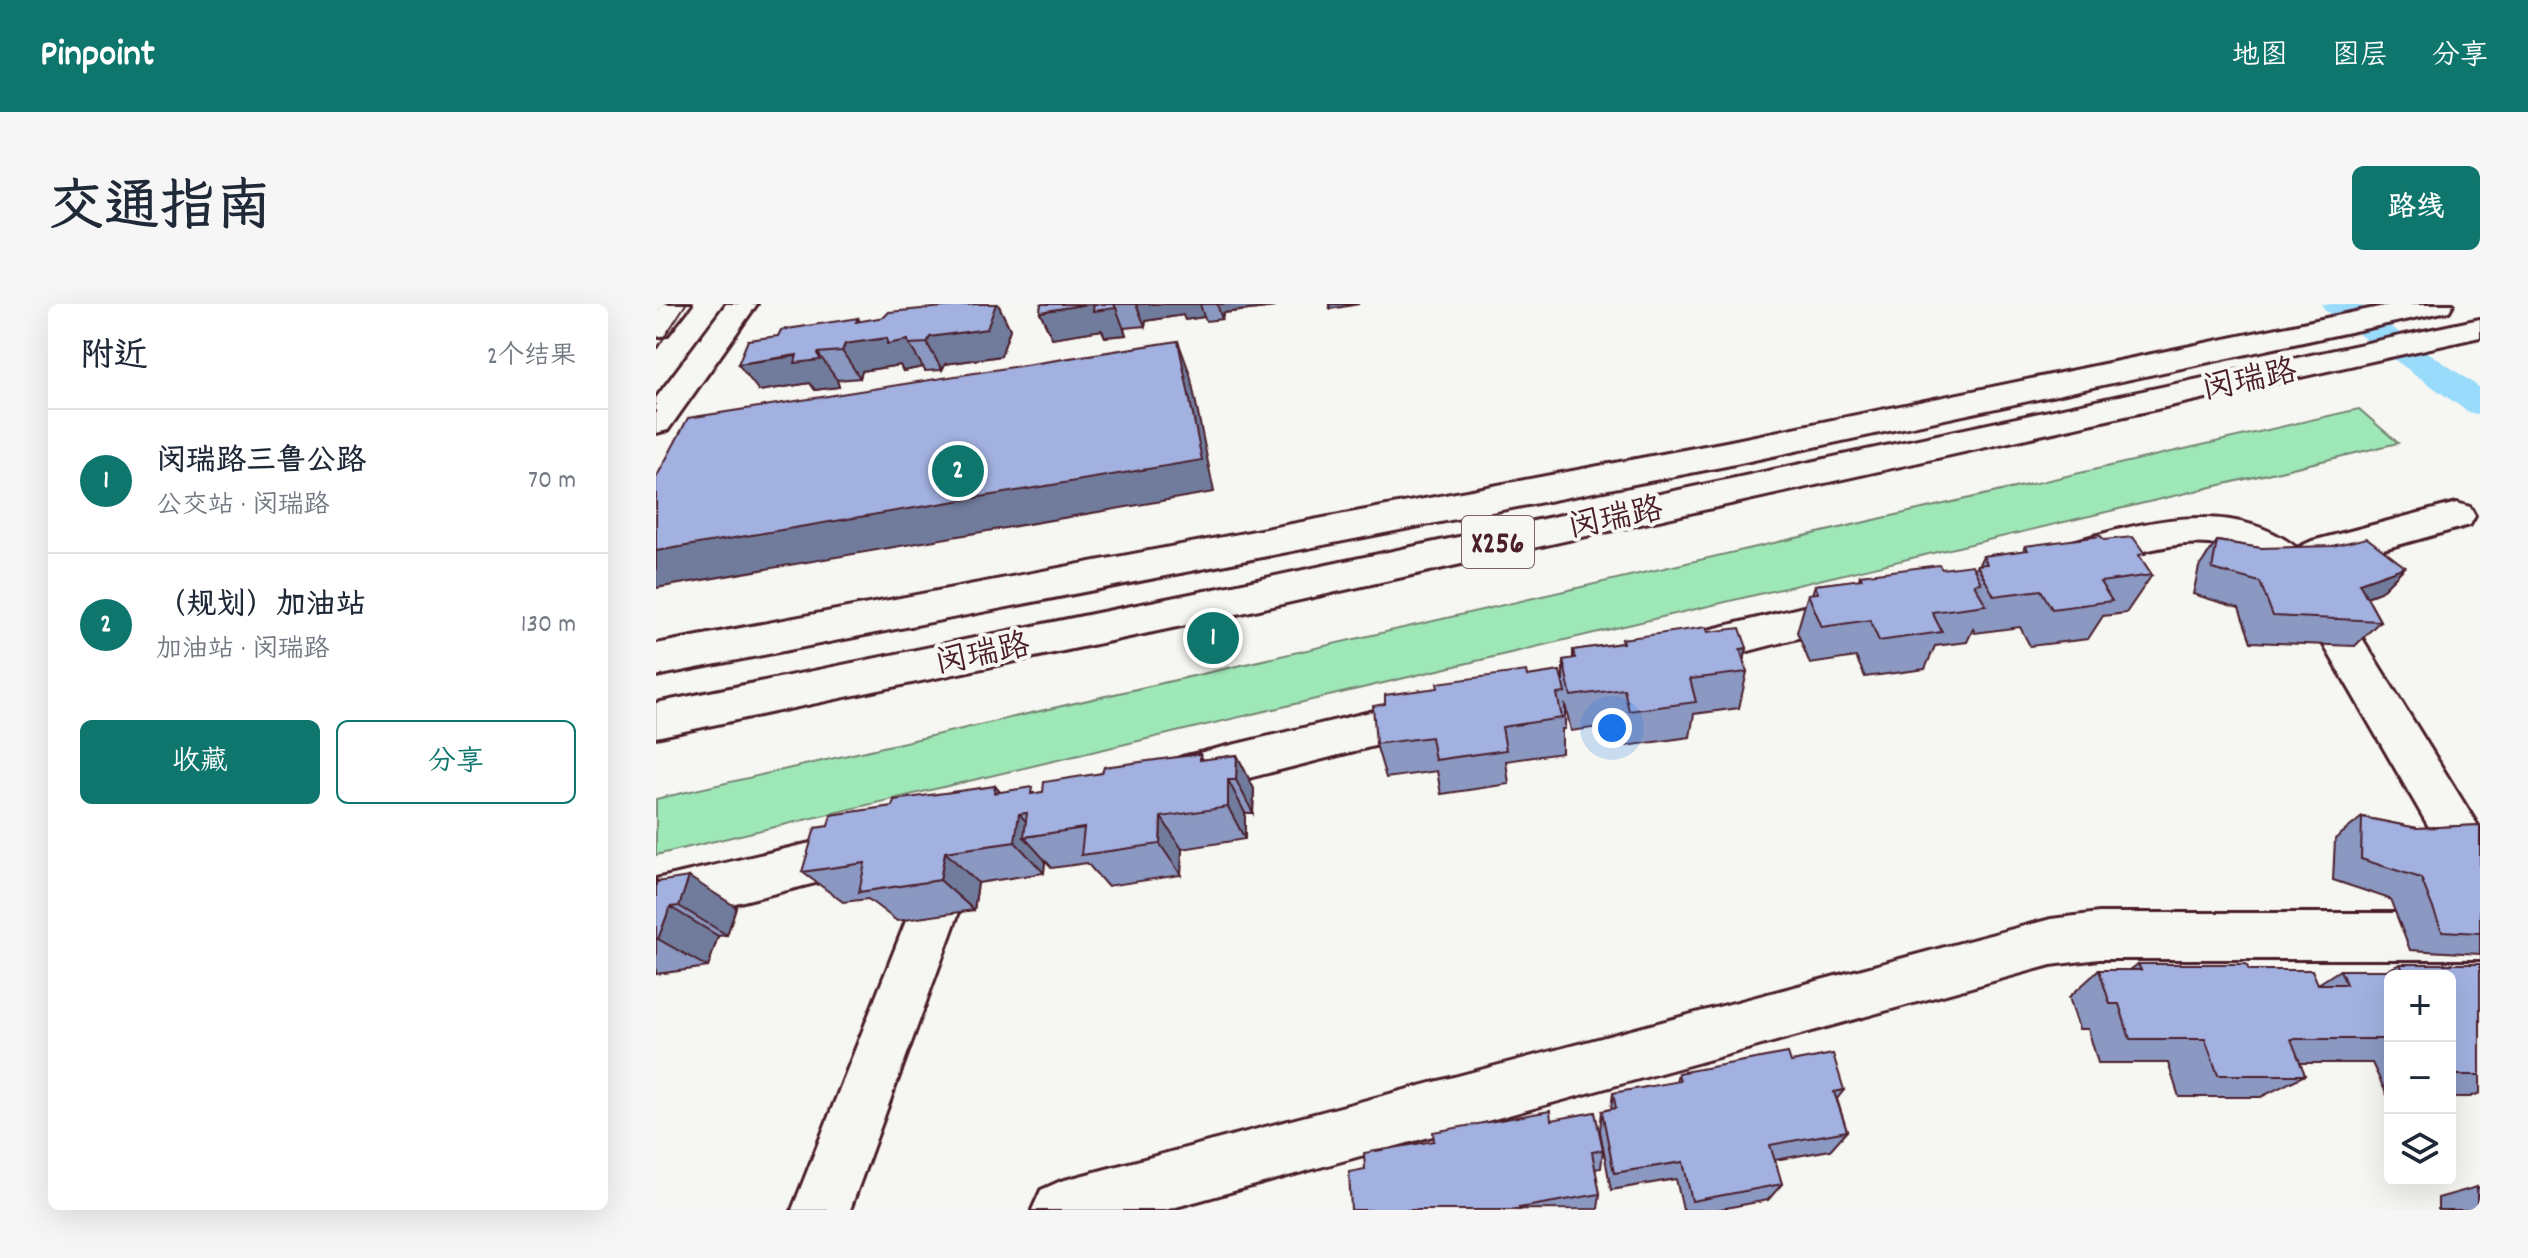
<!DOCTYPE html>
<html lang="zh">
<head>
<meta charset="utf-8">
<style>
	body { margin:0; font-family:Dekko,"LXGW WenKai TC",sans-serif; background:#f6f6f7; color:#1f2937 }
	.controls { position:absolute; right:24px; bottom:24px; display:grid; overflow:hidden; border-radius:12px; box-shadow:0 8px 32px #0002 }
	.controls button { width:72px; height:72px; display:grid; place-items:center; padding:0; border:0; border-bottom:2px solid #e0e1e3; background:#fff; color:#1f2937; font:40px sans-serif }
	.you { position:absolute; left:956px; top:424px; width:28px; height:28px; margin:-20px; border:6px solid #fff; border-radius:50%; background:#1a73e8; box-shadow:0 0 0 12px #1a73e833 }
	.badge { display:grid; place-items:center; width:52px; height:52px; border-radius:50%; background:#0f766e; color:#fff; font-size:26px; font-weight:700 }
	.pin { position:absolute; translate:-50% -50%; border:4px solid #fff; box-shadow:0 2px 8px #0006 }
	.list { margin:0; padding:0; list-style:none }
	h2 { display:flex; justify-content:space-between; align-items:center; height:104px; margin:0; padding:0 32px; font-size:34px }
	h2 small { font-size:26px; font-weight:400; color:#747a83 }
	.list li { display:grid; grid-template-columns:52px 1fr auto; gap:24px; align-items:center; box-sizing:border-box; height:144px; padding:0 32px; border-top:2px solid #e0e1e3 }
	.list b { display:block; font-size:30px; white-space:nowrap }
	.list p { margin:0; font-size:26px; white-space:nowrap; color:#747a83 }
	.list em { font-size:26px; font-style:normal; color:#747a83 }
	.actions { display:flex; gap:16px; padding:24px 32px }
	.actions a { flex:1; padding:18px 0; border:2px solid #0f766e; border-radius:12px; text-align:center; font-size:28px; color:#0f766e }
	.actions .main { background:#0f766e; color:#fff }
	.icon { flex:none; width:44px; height:44px; fill:none; stroke:currentColor; stroke-width:2; stroke-linecap:round; stroke-linejoin:round }
	.map { position:relative; flex:none; width:1824px; height:906px; overflow:hidden; border-radius:12px }
	header { display:flex; align-items:center; gap:48px; box-sizing:border-box; height:112px; padding:0 40px; background:#0f766e; color:#fff }
	header strong { font-size:38px }
	nav { display:flex; gap:44px; margin-inline-start:auto; font-size:28px }
	.intro { display:flex; align-items:center; justify-content:space-between; box-sizing:border-box; height:192px; padding:0 48px }
	h1 { margin:0; font-size:56px }
	.button { padding:20px 36px; border-radius:12px; background:#0f766e; color:#fff; font-size:28px; font-weight:700 }
	main { display:flex; gap:48px; padding:0 48px }
	aside { flex:1; background:#fff; border-radius:12px; box-shadow:0 8px 32px #0002 }
	.map>svg:first-child { display:block }
</style>
</head>
<body>
<header>
<strong>Pinpoint</strong>
<nav><a>地图</a><a>图层</a><a>分享</a></nav>
</header>
<div class="intro"><h1>交通指南</h1><a class="button">路线</a></div>
<main>
<aside>
<h2>附近<small>2个结果</small></h2>
<ul class="list">
<li><span class="badge">1</span><div><b>闵瑞路三鲁公路</b><p>公交站 · 闵瑞路</p></div><em>70 m</em></li>
<li><span class="badge">2</span><div><b>（规划）加油站</b><p>加油站 · 闵瑞路</p></div><em>130 m</em></li>
</ul>
<div class="actions"><a class="main">收藏</a><a>分享</a></div>
</aside>
<div class="map">
<svg width="1824" height="906" viewBox="0 0 1824 906">
	<rect width="100%" height="100%" fill="#f6f6f2"/>
	<filter id="ink" filterUnits="userSpaceOnUse"><feTurbulence type="fractalNoise" baseFrequency=".0125" numOctaves="2"/><feDisplacementMap in="SourceGraphic" scale="16" xChannelSelector="R" yChannelSelector="G"/><feConvolveMatrix kernelMatrix="1 2 1 2 8 2 1 2 1" color-interpolation-filters="sRGB"/></filter>
	<g filter="url(#ink)">
		<path fill="#9ee8b7" stroke="#748471" stroke-width="2" d="M1703,105L1742,139L0,551V495Z"/>
		<g fill="none" stroke-linecap="round" stroke-linejoin="round">
			<path fill="#99dbfb" fill-rule="evenodd" d="M1665,0H1702L1824,84V111L1812,108L1670,7Z"/>
			<defs>
				<path id="minor" d="M1801,199L1814,203L1819,212L1814,221L1662,263L1824,525V588L1807,582L1635,284C1576,228 1539,234 1464,253C1445,258 1428,265 1410,260L1404,250L1410,240C1482,219 1575,192 1641,244L1656,237Z
					M1201,290L1215,295L1221,305L1215,315L1031,363L1017,358L1011,347L1017,336L1031,331Z
					M777,393L792,398L798,410L792,422L777,427L526,491L510,485L504,472L510,459L526,453Z
					M206,527L223,533L229,548L223,563L0,619V575Z
					M298,535L315,541L322,556L194,906H136L274,556L281,541Z
					M1443,609H1824V655H1443L1395,661L509,906H376L385,886L405,877L1395,615Z"/>
				<path id="major" d="M4,0H35L11,31L0,33V4Z
					M70,0H101L12,126L0,129V94Z
					M1738,0H1797L1793,7L1782,9L1070,162L0,372V340L1070,138Z
					M1824,15V33L554,316L0,433V399L554,286Z"/>
			</defs>
			<use href="#minor" stroke="#4a1f2b" stroke-width="6"/>
			<use href="#major" stroke="#4a1f2b" stroke-width="6"/>
			<use href="#minor" fill="#f6f6f2" fill-rule="evenodd"/>
			<use href="#major" fill="#f6f6f2" fill-rule="evenodd"/>
			<path stroke="#4a1f2b" stroke-width="2" d="M0,7L5,0
				M0,46L30,0"/>
		</g>
		<path fill="#8b98c1" stroke="#4a1f2b" stroke-width="2" d="M321,0H342L354,25L345,52L289,60L286,66L269,67L267,63L247,67L244,61L206,67L204,74L181,76L183,83L159,86L154,79L103,87L122,32L204,18Z
			M385,0H618V3L567,9L566,15L550,17L548,13L529,16L527,11L490,17L489,22L468,24L470,31L449,33L446,26L396,34L384,8Z
			M1561,237L1605,244L1749,263L1724,288L1711,293L1724,317L1699,342L1595,338L1583,304L1537,290L1543,263Z
			M1369,242L1485,255L1496,271L1470,309L1447,312L1432,335L1374,342L1364,323L1319,329L1317,325L1311,338L1279,342L1269,365L1209,373L1200,353L1154,360L1141,328L1152,290H1156L1159,281L1203,276L1204,271L1286,265L1318,266L1321,261L1323,260L1327,252L1367,247Z
			M1052,328L1091,344L1088,357L1091,368L1083,404L1038,410L1034,433L970,442L965,420L915,427L909,400V425H906V449L850,457L853,480L785,490L781,467L730,474L720,440L871,372L907,381V356L917,355V346L965,339L966,335Z
			M544,450L547,456L581,451L598,485L597,509H589V535L526,545L525,571L451,582L431,559L396,564L389,556L388,569L322,579L318,606L241,617L212,595L187,598L146,568L172,522L236,502L339,482L343,488L381,489L387,488L446,469Z
			M1706,513L1761,524L1824,521V650L1754,646L1734,595L1677,576L1679,535Z
			M0,576L80,603L71,631L62,632L52,663L0,670Z
			M1482,660L1593,666L1662,680L1684,666H1732L1744,660H1824V789L1814,793H1794V672H1734V793H1732L1716,759H1644L1649,771L1605,793H1523L1512,759H1442L1432,725H1423L1413,693L1443,666H1474Z
			M1135,758L1188,786L1181,795L1191,827L1174,846L1119,856L1126,880L1112,896L1059,906H1027L1020,875L955,886L944,827L946,807L955,805L957,789L1020,778L1022,769Z
			M895,816L947,846L945,864L939,865L944,890L942,905L695,906L709,865L778,837Z
			M1821,883L1824,906H1782V894Z"/>
		<path fill="#717c9d" stroke="#4a1f2b" stroke-width="2" d="M340,0H342L354,25L345,52L289,60L286,66L271,39L274,33Z
			M431,0L460,4L470,31L449,33L446,26L396,34L384,8Z
			M480,0H544L548,13L529,16L527,11L490,17L489,22Z
			M561,0H618V3L567,9L566,15Z
			M673,0H703L674,5Z
			M202,14L216,36L231,34L252,36L253,40L267,63L247,67L244,61L206,67L204,74L186,47Z
			M522,37L534,70L558,188L0,284V247Z
			M162,49L181,76L183,83L159,86L154,79L103,87L82,60Z
			M1749,263L1724,288L1679,304L1703,279Z
			M1091,344L1085,369L1084,345Z
			M581,451L598,485L597,509L580,476Z
			M572,476L589,509V535L572,503Z
			M339,482L382,531L368,533L389,556L388,569L359,538L338,489Z
			M505,513L526,545L525,571L504,540Z
			M289,548L322,579L318,606L284,576Z
			M33,573L80,603L71,631L23,602L0,585V576L26,592Z
			M14,603L62,632L52,663L2,635Z"/>
		<path fill="#a2b1e0" stroke="#4a1f2b" stroke-width="2" d="M321,0H340L331,25L274,33L271,39L253,40L252,36L231,40V34L189,40L186,47L162,49L164,56L139,59L141,51L82,60L92,36L122,32L125,26L202,14L200,18L228,13L233,8Z
			M385,0H431L384,8Z
			M438,0H458L460,4L437,7Z
			M522,37L546,156L0,247V174L32,114Z
			M1445,232L1448,236L1477,233L1489,250L1483,251L1496,271L1444,278L1456,297L1396,305L1385,286L1338,292L1321,261L1331,260L1327,252L1372,246L1369,242Z
			M1711,234L1749,263L1703,279L1724,317L1617,312L1604,278L1556,265L1561,237L1605,244L1676,242Z
			M1283,261L1286,265L1316,261L1325,279L1318,280L1330,301L1276,308L1286,328L1223,337L1214,316L1166,323L1152,290L1162,289L1159,281L1206,275L1204,271Z
			M1050,323L1052,328L1084,324L1091,344L1084,345L1091,368L1034,375L1040,398L973,407L968,385L915,392L907,356L919,354L917,346L967,339L966,335Z
			M870,367L871,372L904,367L909,389L901,390L906,414L846,423L850,446L779,456L775,433L720,440L717,402L729,400V391L782,384L781,379Z
			M544,450V456L581,451L580,476H572V503L505,513L504,540L425,551L428,524L368,533L371,509L363,510L359,538L289,548L284,576L203,588L209,559L146,568L159,524L172,522L175,511L236,502L238,496L339,482L338,489L376,483L375,490L387,488L388,478L446,469L448,463Z
			M1706,513L1761,524L1824,521V629L1786,627L1765,574L1705,555Z
			M33,573L23,602L14,603L2,635H0V578Z
			M1482,660H1590L1593,666H1656L1662,680H1690L1684,666H1747L1744,660H1824V771H1794V672H1734V735H1635L1649,771H1562L1549,735H1474L1463,700H1454L1443,666H1485Z
			M1132,749L1135,758L1177,750L1188,786L1178,788L1191,827L1114,841L1126,880L1036,897L1027,858L958,869L946,807L960,804L957,789L1024,777L1022,769Z
			M894,807L895,816L939,808L947,846L936,848L944,890L863,904L864,906H695L693,868L709,865L708,849L778,837L777,828Z
			M1821,883L1824,884V906H1821Z"/>
	</g>
	<g text-anchor="middle" stroke-width="8" stroke-linejoin="round" paint-order="stroke">
		<rect fill="#f6f6f2" stroke="#7e6067" stroke-width="2" x="806" y="212" width="72" height="52" rx="6"/>
		<g font-size="30" font-weight="bold" fill="#4a1f2b">
			<text x="842" y="248">X256</text>
		</g>
		<g font-size="32" fill="#4a1f2b" stroke="#f6f6f2">
			<text transform="translate(1593 74) rotate(-12)" y="11">闵瑞路</text>
			<text transform="translate(959 212) rotate(-12)" y="11">闵瑞路</text>
			<text transform="translate(326 348) rotate(-12)" y="11">闵瑞路</text>
		</g>
	</g>
</svg>
<div class="controls">
<button>+</button>
<button>−</button>
<button><svg class="icon" aria-label="layers" viewBox="0 0 24 24"><path d="M12 4l9 5-9 5-9-5zM3 14l9 5 9-5"/></svg></button>
</div>
<div class="you"></div>
<div class="pin badge" style="left:557px;top:334px">1</div>
<div class="pin badge" style="left:302px;top:167px">2</div>
</div>
</main>
</body>
</html>
